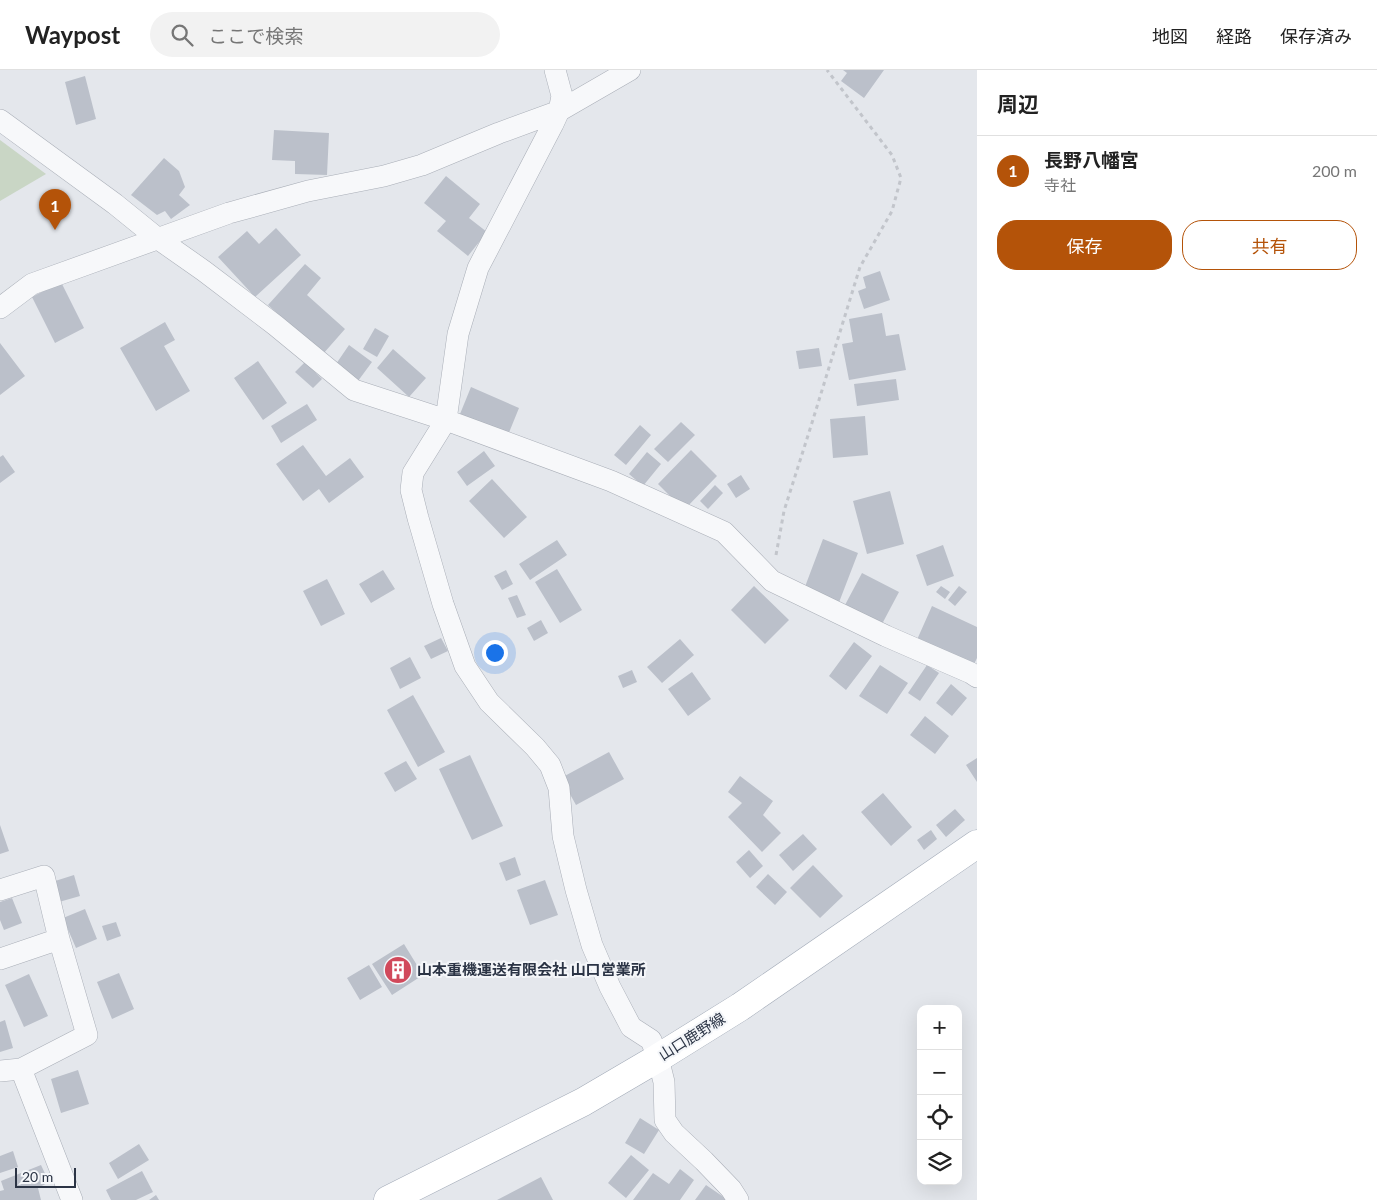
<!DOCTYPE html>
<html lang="ja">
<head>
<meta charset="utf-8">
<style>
	body { margin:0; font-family:Lato,"Noto Sans JP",sans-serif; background:#f2f2f2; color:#222 }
	.controls { position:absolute; right:15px; bottom:15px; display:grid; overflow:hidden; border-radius:10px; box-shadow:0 5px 20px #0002 }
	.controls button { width:45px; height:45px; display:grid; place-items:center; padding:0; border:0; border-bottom:1px solid #e0e0e0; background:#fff; color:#222; font:25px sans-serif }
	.scale { position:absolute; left:15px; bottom:12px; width:61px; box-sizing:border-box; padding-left:5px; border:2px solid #2b3445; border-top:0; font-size:14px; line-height:18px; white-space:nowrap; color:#2b3445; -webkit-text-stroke:4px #f4f6f9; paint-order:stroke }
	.you { position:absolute; left:494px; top:582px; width:18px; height:18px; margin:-12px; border:4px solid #fff; border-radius:50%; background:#1a73e8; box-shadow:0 0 0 8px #1a73e833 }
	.badge { display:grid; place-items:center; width:32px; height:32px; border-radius:50%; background:#b45309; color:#fff; font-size:16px; font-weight:700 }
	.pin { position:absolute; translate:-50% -41px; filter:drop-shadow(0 1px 2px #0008) }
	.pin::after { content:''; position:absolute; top:26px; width:18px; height:15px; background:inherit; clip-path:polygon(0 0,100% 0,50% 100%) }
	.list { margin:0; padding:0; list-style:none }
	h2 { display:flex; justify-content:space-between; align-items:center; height:65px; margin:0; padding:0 20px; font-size:21px }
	h2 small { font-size:16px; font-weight:400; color:#767676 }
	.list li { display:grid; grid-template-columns:32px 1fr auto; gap:15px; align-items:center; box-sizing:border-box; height:70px; padding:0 20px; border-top:1px solid #e0e0e0 }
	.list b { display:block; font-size:19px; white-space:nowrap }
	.list p { margin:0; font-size:16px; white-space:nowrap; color:#767676 }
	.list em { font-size:16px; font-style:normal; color:#767676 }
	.actions { display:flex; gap:10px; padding:15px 20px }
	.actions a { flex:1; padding:11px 0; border:1px solid #b45309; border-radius:20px; text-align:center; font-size:18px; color:#b45309 }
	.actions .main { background:#b45309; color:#fff }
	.icon { flex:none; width:28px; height:28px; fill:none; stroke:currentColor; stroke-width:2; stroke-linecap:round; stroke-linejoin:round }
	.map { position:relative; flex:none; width:977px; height:1130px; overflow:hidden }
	header { display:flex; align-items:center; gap:30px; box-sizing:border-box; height:70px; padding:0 25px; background:#fff; border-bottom:1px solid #e0e0e0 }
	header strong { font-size:24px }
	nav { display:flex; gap:28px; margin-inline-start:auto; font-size:18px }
	.search { width:350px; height:45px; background:#f2f2f2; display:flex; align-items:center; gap:12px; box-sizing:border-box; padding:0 18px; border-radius:28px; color:#767676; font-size:19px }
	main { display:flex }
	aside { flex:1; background:#fff }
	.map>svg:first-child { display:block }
</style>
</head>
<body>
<header>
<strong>Waypost</strong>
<div class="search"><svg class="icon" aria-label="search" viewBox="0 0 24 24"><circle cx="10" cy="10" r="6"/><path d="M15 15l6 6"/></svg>ここで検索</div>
<nav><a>地図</a><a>経路</a><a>保存済み</a></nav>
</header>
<main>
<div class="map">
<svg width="977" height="1130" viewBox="0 0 977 1130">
	<rect width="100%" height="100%" fill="#e4e7ec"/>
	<path fill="#c9d6c5" d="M0,70L46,104L0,131Z"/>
	<path fill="#bbc0ca" d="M843,0H884L864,28L841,11L847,3Z
		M85,6L96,49L76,55L65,12Z
		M274,60L329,63L327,105L295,104V91L272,90Z
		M164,88L179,101L185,117L179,125L190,135L171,149L165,141L157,145L131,125Z
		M446,106L480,134L469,148L487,162L468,186L437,161L446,151L424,133Z
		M276,158L301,185L255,227L218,187L247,161L259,174Z
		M305,194L321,208L307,225L345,259L323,284L268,235Z
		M880,201L890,230L864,239L858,221L866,218L863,207Z
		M61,212L84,258L55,273L32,227Z
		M882,243L886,266L899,264L906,300L849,310L842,274L853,272L849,249Z
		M165,252L175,270L164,276L190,321L156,341L120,278Z
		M375,258L389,266L377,287L363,279Z
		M0,273L25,306L0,325Z
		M349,275L372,292L358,311L336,294Z
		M819,278L822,296L799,299L796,281Z
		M393,279L426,308L409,327L377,298Z
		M258,291L287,333L263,350L234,308Z
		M305,292L322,309L313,318L295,302Z
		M896,309L899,330L857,336L854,314Z
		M471,317L519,338L508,365L460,344Z
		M307,334L317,350L281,373L271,356Z
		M865,346L868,385L833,388L830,349Z
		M681,352L695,365L668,392L654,379Z
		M640,355L651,365L626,395L614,385Z
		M303,375L326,406L350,388L364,407L329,433L319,419L303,431L276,394Z
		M691,380L717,406L684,440L658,414Z
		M484,381L495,396L467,416L457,402Z
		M647,382L661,394L643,416L629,404Z
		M3,385L15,402L0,413V387Z
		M741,405L750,419L736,428L727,414Z
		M492,409L527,447L504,468L469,431Z
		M715,415L723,423L708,439L700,431Z
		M890,421L904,474L867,484L853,431Z
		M823,469L858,483L838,535L803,522Z
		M557,470L567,485L530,510L519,494Z
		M943,475L954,506L927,516L916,485Z
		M557,499L582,540L560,553L535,512Z
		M383,500L395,519L371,533L359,514Z
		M506,500L513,514L502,520L494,506Z
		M862,503L899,522L882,554L845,535Z
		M327,509L345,544L321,556L303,521Z
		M754,516L789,550L765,574L731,540Z
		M941,516L950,522L945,529L936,522Z
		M959,516L967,522L955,536L948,530Z
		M517,525L526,545L517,548L508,528Z
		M932,536L977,557V588L972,598L916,572Z
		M541,550L548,563L534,571L527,558Z
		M441,568L448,581L431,589L424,576Z
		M680,569L694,585L662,613L647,597Z
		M854,572L872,586L846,620L829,606Z
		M410,587L421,608L400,619L390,598Z
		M880,595L908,613L887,644L859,626Z
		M927,595L939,603L920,631L908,623Z
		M632,600L637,612L623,618L618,606Z
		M692,602L711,629L688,646L668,619Z
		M951,614L967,628L952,646L936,633Z
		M413,625L445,682L418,697L387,640Z
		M925,646L949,666L935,684L910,665Z
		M609,682L624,709L576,735L561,708Z
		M470,685L503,756L472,770L439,699Z
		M977,688V712L966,695Z
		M406,691L417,709L395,722L384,703Z
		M740,706L773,731L763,745L781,763L762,782L728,747L742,733L728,722Z
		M883,723L912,757L891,776L861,742Z
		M955,739L965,750L946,767L936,755Z
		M0,755L9,781L0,784Z
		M931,760L937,769L924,780L917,770Z
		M803,764L817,779L793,801L779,785Z
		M749,780L763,796L750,808L736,792Z
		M515,787L521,805L506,811L499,793Z
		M813,795L843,826L820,848L790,818Z
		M768,804L787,822L775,835L756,817Z
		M74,805L80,826L59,832L52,812Z
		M545,810L558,845L530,855L517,820Z
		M12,828L22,853L4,860L0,850V832Z
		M85,839L97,869L76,878L63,848Z
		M116,852L121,866L107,871L102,856Z
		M404,874L423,905L392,925L372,894Z
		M369,895L382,917L360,930L347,908Z
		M119,903L134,939L112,949L97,912Z
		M29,904L48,946L24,957L5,915Z
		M5,950L13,978L0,982V952Z
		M78,1000L89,1034L61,1043L51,1009Z
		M640,1048L659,1060L644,1084L625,1073Z
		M139,1074L149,1090L118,1109L109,1093Z
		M13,1081L18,1097L0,1103V1086Z
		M631,1085L649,1100L626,1128L608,1113Z
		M41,1095L49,1112L38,1118L41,1130H0V1121L4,1120L1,1111Z
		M680,1099L694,1110L680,1130H633L653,1103L669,1114Z
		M142,1101L153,1122L136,1130H111L106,1120Z
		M541,1107L553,1130H497Z
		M706,1115L728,1130H695Z
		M156,1125L159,1130H149Z"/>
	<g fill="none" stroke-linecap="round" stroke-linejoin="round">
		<defs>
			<path id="street" d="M555,0L562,26L559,41L553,54L478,198L458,264L446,350L413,403L411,420L418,448L443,534L465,596L489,632L535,677L550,695L559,718L563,766L576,820L592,875L610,917L631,957L651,970L658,988L664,1012L665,1050L674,1063L704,1091L731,1119L738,1130
				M0,50L115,134L157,168L204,201L275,255L354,320L446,350L611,411L724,462L772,511L886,566L971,603L977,607
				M0,238L32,214L229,143L308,121L384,106L422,95L499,63L559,41L630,0
				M0,820L44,806L59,869
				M0,889L59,869L87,965L21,999L0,1001
				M21,999L72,1130"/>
			<path id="primary" d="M388,1130L583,1032L658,988L740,937L977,774"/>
		</defs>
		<use href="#street" stroke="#a9aeb7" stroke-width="22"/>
		<use href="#primary" stroke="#a3abb8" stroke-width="29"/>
		<path stroke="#c2c5cb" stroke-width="3" stroke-dasharray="4 4" stroke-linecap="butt" d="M776,485L784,441L811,356L860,197L892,141L901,108L892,85L827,0"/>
		<use href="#street" stroke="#f7f8fa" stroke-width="21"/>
		<use href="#primary" stroke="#fff" stroke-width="28"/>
	</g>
	<defs>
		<symbol id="building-disc" viewBox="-11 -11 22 22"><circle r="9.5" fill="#d1495b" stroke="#f4f6f9"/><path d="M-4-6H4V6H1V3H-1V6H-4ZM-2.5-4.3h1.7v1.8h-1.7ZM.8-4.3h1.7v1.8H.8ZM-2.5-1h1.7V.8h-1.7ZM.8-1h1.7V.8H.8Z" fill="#fff"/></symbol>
	</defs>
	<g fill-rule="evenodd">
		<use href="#building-disc" x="382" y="884" width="32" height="32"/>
	</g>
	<g text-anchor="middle" stroke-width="4" stroke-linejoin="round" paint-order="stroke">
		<g font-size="15" font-weight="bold" fill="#2b3445" stroke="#f4f6f9" text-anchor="start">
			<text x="417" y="905">山本重機運送有限会社 山口営業所</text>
		</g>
		<g font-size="15" fill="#2b3445" stroke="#f4f6f9">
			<text transform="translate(692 967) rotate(-32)" y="5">山口鹿野線</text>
		</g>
	</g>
</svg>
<div class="controls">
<button>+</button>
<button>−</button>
<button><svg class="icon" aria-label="locate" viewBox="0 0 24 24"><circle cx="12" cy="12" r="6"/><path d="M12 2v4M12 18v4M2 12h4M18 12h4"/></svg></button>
<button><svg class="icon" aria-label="layers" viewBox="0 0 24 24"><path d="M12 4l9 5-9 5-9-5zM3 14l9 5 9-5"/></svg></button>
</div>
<div class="scale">20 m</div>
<div class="you"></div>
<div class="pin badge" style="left:55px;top:160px">1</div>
</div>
<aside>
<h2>周辺<small></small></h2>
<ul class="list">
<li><span class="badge">1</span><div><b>長野八幡宮</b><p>寺社</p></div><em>200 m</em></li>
</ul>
<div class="actions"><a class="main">保存</a><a>共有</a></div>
</aside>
</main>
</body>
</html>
